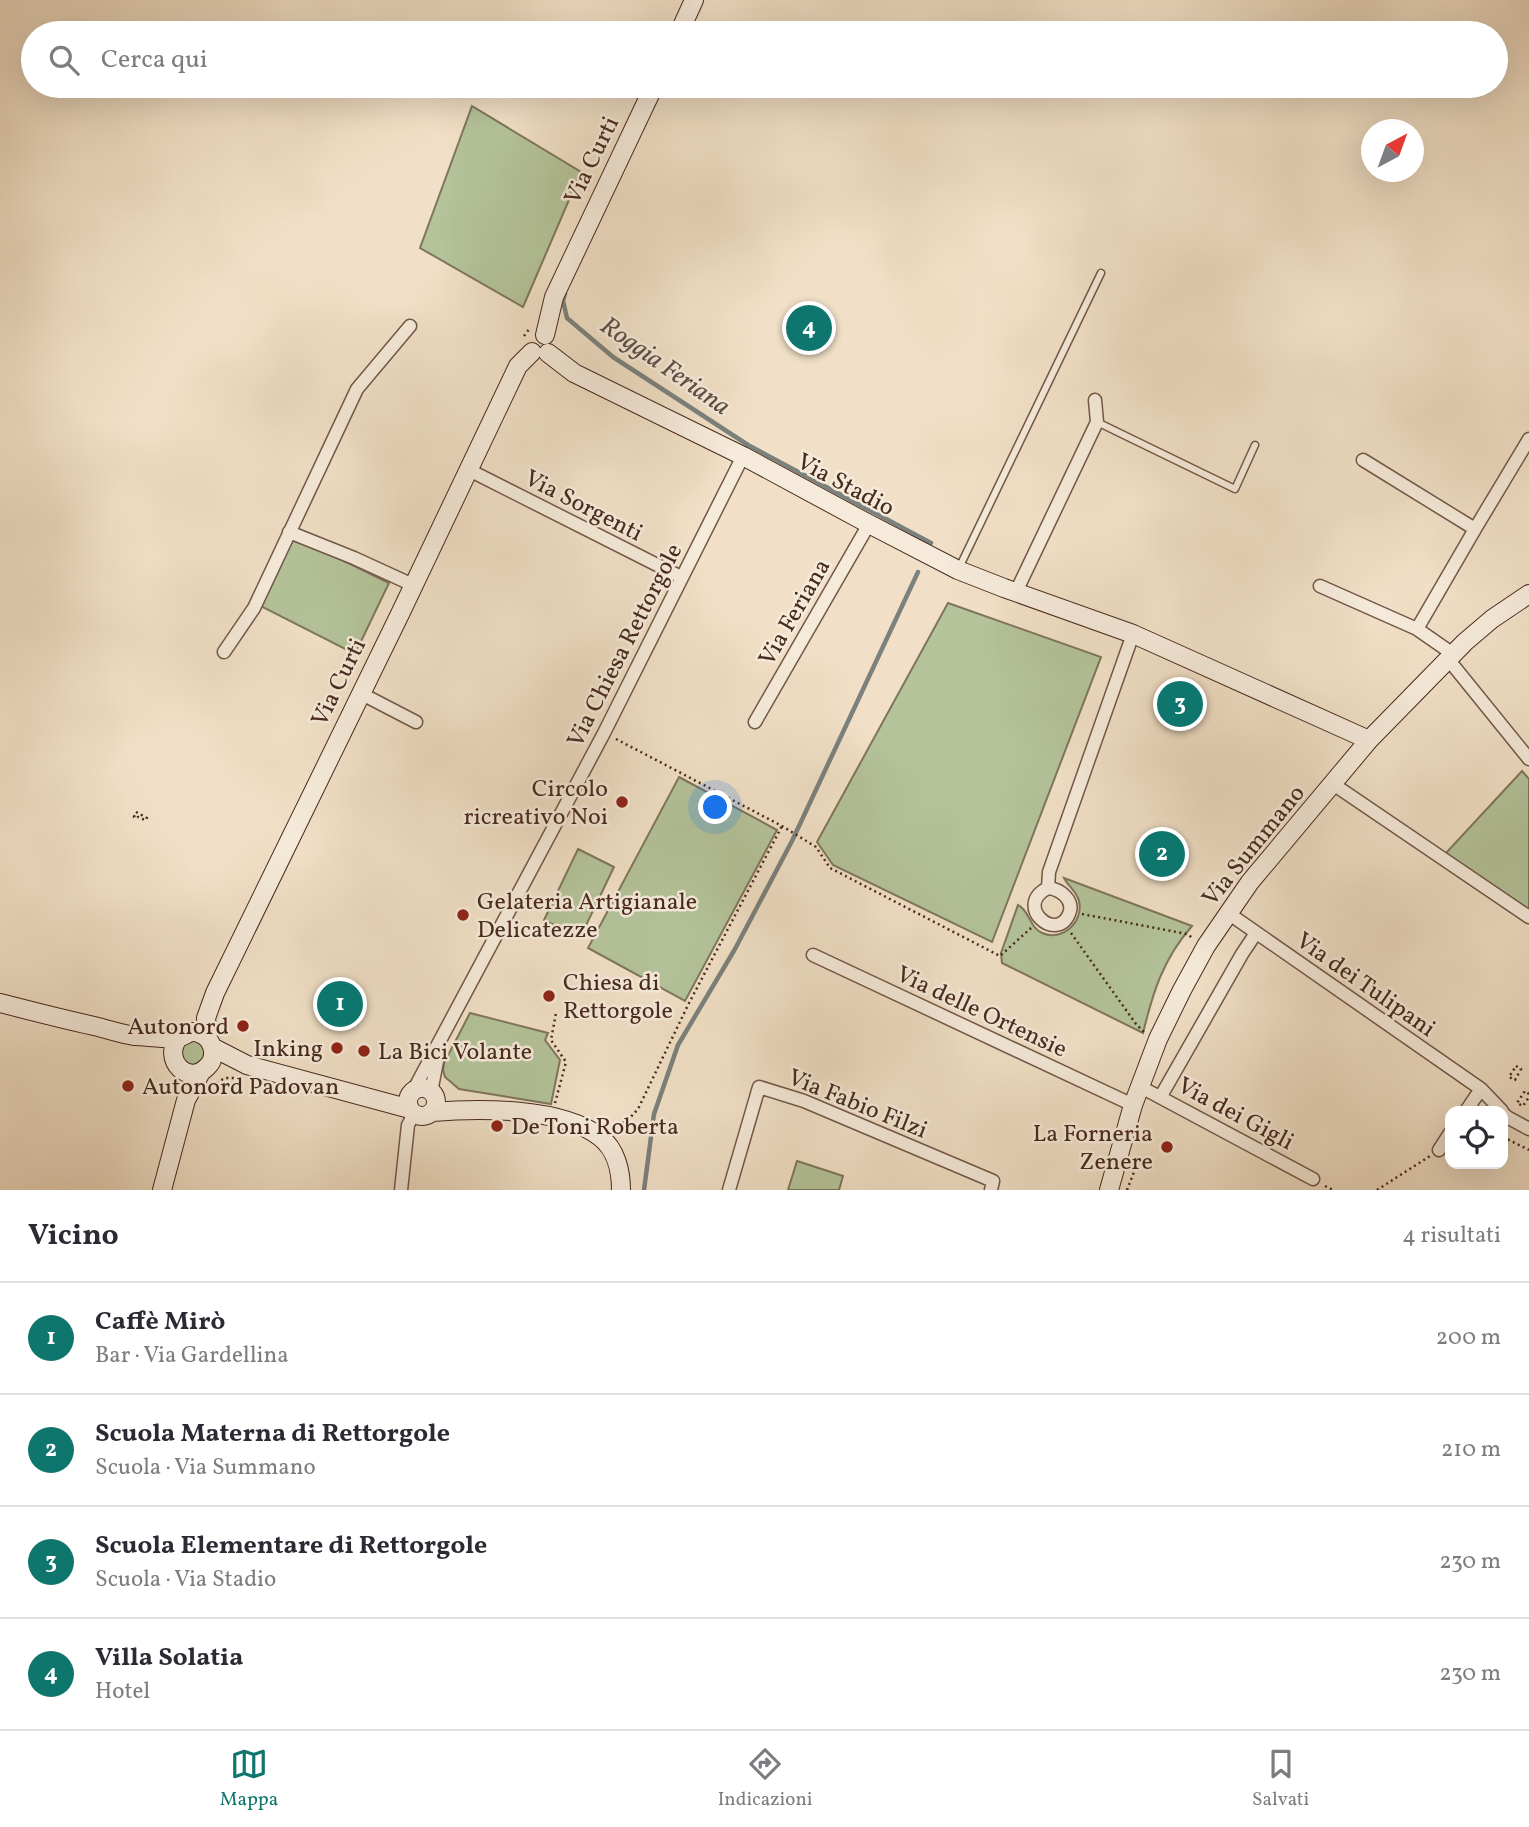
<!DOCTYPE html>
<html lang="it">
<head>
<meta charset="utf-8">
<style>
	body { margin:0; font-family:Vollkorn,serif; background:#f7f7f7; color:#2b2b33 }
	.controls { position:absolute; right:21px; bottom:21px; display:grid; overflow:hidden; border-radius:14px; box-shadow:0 7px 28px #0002 }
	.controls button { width:63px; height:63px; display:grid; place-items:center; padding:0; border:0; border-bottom:2px solid #e1e1e2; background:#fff; color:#2b2b33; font:35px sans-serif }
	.compass { position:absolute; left:1361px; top:119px; width:63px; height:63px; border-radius:50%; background:#fff; box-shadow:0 7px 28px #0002; rotate:41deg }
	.you { position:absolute; left:716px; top:808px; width:24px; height:24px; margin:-18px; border:5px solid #fff; border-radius:50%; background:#1a73e8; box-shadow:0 0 0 10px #1a73e833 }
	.badge { display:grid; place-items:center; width:46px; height:46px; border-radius:50%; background:#0f766e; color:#fff; font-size:23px; font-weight:700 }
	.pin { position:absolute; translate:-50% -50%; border:4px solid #fff; box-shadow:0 2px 7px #0006 }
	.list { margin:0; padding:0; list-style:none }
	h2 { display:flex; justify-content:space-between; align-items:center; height:91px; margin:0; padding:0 28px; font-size:30px }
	h2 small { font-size:23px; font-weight:400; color:#7c7c81 }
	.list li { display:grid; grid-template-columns:46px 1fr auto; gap:21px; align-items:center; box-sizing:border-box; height:112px; padding:0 28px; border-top:2px solid #e1e1e2 }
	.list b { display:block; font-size:26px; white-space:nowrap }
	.list p { margin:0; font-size:23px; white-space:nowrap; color:#7c7c81 }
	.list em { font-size:23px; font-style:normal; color:#7c7c81 }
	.icon { flex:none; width:38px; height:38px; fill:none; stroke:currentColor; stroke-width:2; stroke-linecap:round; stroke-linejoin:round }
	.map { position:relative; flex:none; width:1529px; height:1190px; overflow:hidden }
	.search { position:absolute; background:#fff; box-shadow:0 7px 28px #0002; left:21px; right:21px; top:21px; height:77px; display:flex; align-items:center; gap:18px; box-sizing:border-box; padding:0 24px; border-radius:38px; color:#7c7c81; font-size:26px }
	.sheet { height:539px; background:#fff }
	nav { display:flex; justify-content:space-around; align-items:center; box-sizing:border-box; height:98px; border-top:2px solid #e1e1e2; background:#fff; font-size:19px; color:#7c7c81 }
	nav a { display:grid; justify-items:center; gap:4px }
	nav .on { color:#0f766e }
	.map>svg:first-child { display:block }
</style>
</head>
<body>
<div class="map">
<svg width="1529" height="1190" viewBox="0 0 1529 1190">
	<rect width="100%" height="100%" fill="#f1e0c7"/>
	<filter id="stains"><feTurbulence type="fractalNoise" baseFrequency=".00286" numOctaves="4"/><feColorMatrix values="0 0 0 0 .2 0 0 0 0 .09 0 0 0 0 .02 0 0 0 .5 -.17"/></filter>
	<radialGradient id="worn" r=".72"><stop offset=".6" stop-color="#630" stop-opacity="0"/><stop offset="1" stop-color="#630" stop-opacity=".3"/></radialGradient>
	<path fill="#b4c39a" stroke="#7e765c" stroke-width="2" d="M472,106L581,172L523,307L420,248Z
		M291,535L389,583L355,654L253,602Z
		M948,603L1101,657L992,942L833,865L817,842Z
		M1522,771L1529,779V911L1445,854Z
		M679,777L777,830L685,1001L588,948Z
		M578,849L614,867L580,938L544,920Z
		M1064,878L1192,926C1163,959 1153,992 1143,1033L1002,963L1001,953L1018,905C1030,911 1029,927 1042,933C1062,942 1084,922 1079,901C1077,892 1068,886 1064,878Z
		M470,1013L548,1033L545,1040L560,1060L551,1104L459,1089L445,1077L443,1070L444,1063Z
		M185,1039L205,1042V1064L185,1067L178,1046Z
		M797,1161L843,1176L839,1190H788Z"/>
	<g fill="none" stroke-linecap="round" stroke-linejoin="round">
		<path stroke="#7b817d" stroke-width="4.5" d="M565,293L563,301L567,318L613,357L748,445L931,543
			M644,1190L654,1114L678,1045L735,949L792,841L918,572"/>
		<defs>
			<path id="lane" d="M1097,422L1235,489L1255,445
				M959,568L1101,273"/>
			<path id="street" d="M1363,460L1475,529L1417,629L1453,654
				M469,470L681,577
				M1475,529L1529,439
				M289,532L354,558L413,585
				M1320,586L1417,629
				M1016,592L1097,422L1095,400
				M224,652L254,608L357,389L410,326
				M1448,659L1529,759
				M360,693L416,722
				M755,722L869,524
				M1333,784L1529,917
				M1048,888L1049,872L1133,634
				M1048,888C1060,889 1075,900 1069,914C1056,944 1013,905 1048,888Z
				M1228,913L1481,1089L1502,1111
				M813,955L1133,1105
				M1139,1086L1313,1179
				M431,1092L439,1051
				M412,1093L604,733L743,456
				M1161,1096L1242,954L1256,933
				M1466,1111L1481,1089
				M1503,1113L1507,1117L1529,1129
				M1439,1150L1450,1133
				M401,1190L408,1125L414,1114
				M729,1190L759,1087L804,1101L993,1181L991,1190"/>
			<path id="secondary" d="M679,33L694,0
				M545,335L554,297L654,86
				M548,353L574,373L743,456L869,524L958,570L1004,588L1133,634L1369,740
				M0,1003C31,1011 62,1019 94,1026C107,1029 121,1034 135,1036C143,1036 172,1040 178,1038C188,1035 190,1028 203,1035C214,1042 217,1058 207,1067C189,1086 162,1061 178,1038
				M208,1039L206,1018L215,993L400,614L518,366L532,352
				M212,1047L247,1065L410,1109
				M408 1102a14 14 0 1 1 28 0a14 14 0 1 1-28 0Z
				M432,1112C478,1108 562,1107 600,1137C616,1149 621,1171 621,1190
				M162,1190L186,1100L201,1072
				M1109,1190L1133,1105L1158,1039L1182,990L1206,946L1250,882L1369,740L1465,642L1492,619L1529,594"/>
		</defs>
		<use href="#lane" stroke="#725748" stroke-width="9"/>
		<use href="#street" stroke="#725748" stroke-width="15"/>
		<use href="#secondary" stroke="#48291d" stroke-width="20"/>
		<path stroke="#48291d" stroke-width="2.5" stroke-dasharray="2 3.5" stroke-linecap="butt" d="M524,336L530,328
			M616,739L782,826L816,847L830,868L1000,956L1031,928
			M136,812L147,818L145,820L138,817L137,818L134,817Z
			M1082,914L1187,934L1194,939
			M1071,933L1136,1024L1144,1032
			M1516,1066L1521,1069L1515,1080L1509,1077Z
			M212,1086L225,1078H235
			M1529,1094L1525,1091L1517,1103L1523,1106L1529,1097
			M555,1103L566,1062L551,1040L556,1013
			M614,1130C623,1122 633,1117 639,1107L688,1005L782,826
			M1503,1137L1529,1150
			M1325,1186L1333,1190
			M1127,1190L1134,1172V1162
			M1377,1190L1430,1156"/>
		<use href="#lane" stroke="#f6ebdb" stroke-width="6"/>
		<use href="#street" stroke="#f6ebdb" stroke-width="12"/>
		<use href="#secondary" stroke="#f6ebdb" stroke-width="18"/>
	</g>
	<g fill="#8f2418" stroke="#f6ebdb" stroke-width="2.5">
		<circle cx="622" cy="802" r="7"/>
		<circle cx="463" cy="915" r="7"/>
		<circle cx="549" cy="996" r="7"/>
		<circle cx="243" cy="1026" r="7"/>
		<circle cx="337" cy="1048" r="7"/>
		<circle cx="364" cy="1051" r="7"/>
		<circle cx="128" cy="1086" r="7"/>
		<circle cx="497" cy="1126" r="7"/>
		<circle cx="1167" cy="1147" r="7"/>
	</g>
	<g text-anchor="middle" stroke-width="5" stroke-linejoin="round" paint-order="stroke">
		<g font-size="24" fill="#48291d" stroke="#f6ebdb">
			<text transform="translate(591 160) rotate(-64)" y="8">Via Curti</text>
			<text transform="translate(846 484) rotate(28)" y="8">Via Stadio</text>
			<text transform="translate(584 505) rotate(27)" y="8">Via Sorgenti</text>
			<text transform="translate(794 612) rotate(-60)" y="8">Via Feriana</text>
			<text transform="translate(624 645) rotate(-63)" y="8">Via Chiesa Rettorgole</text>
			<text transform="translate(338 682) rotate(-64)" y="8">Via Curti</text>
			<text transform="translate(1253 845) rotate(-51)" y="8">Via Summano</text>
			<text transform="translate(1366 984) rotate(35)" y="8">Via dei Tulipani</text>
			<text transform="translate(982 1011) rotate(25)" y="8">Via delle Ortensie</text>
			<text transform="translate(858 1103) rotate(22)" y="8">Via Fabio Filzi</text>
			<text transform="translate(1236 1113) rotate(28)" y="8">Via dei Gigli</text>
		</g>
		<g font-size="24" fill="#48291d" stroke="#f6ebdb" text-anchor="start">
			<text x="608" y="796" text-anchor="end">Circolo<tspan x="608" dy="28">ricreativo Noi</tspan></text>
			<text x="477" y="909">Gelateria Artigianale<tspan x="477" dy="28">Delicatezze</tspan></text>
			<text x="563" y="990">Chiesa di<tspan x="563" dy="28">Rettorgole</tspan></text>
			<text x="229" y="1034" text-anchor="end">Autonord</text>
			<text x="323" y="1056" text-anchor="end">Inking</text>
			<text x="378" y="1059">La Bici Volante</text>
			<text x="142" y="1094">Autonord Padovan</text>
			<text x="511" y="1134">De Toni Roberta</text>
			<text x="1153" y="1141" text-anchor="end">La Forneria<tspan x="1153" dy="28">Zenere</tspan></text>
		</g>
		<g font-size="26" font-style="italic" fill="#5d4e45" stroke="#f6ebdb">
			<text transform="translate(666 365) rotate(35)" y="9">Roggia Feriana</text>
		</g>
	</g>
	<rect width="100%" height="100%" filter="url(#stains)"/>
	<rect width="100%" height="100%" fill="url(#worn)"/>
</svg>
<div class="controls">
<button><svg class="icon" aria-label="locate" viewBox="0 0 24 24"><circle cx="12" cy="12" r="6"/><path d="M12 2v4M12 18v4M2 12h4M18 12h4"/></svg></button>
</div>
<svg class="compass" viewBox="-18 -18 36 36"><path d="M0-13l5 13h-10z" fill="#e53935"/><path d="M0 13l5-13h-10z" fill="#7c7c81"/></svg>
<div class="you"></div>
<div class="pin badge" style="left:340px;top:1004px">1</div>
<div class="pin badge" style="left:1162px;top:854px">2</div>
<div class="pin badge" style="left:1180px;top:704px">3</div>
<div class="pin badge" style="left:809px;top:328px">4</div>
<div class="search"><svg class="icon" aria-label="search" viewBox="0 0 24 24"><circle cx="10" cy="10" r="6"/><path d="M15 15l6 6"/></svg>Cerca qui</div>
</div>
<section class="sheet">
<h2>Vicino<small>4 risultati</small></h2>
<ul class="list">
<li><span class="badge">1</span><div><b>Caffè Mirò</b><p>Bar · Via Gardellina</p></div><em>200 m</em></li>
<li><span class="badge">2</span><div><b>Scuola Materna di Rettorgole</b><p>Scuola · Via Summano</p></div><em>210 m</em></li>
<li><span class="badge">3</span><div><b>Scuola Elementare di Rettorgole</b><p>Scuola · Via Stadio</p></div><em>230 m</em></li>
<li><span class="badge">4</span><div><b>Villa Solatia</b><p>Hotel</p></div><em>230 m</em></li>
</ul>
</section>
<nav>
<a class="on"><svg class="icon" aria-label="map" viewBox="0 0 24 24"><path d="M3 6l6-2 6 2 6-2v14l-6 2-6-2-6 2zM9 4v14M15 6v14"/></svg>Mappa</a>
<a><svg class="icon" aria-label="directions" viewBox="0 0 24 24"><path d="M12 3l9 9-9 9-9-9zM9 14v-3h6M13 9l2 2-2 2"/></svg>Indicazioni</a>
<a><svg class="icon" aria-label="saved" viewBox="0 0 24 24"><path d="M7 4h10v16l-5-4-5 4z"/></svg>Salvati</a>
</nav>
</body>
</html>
